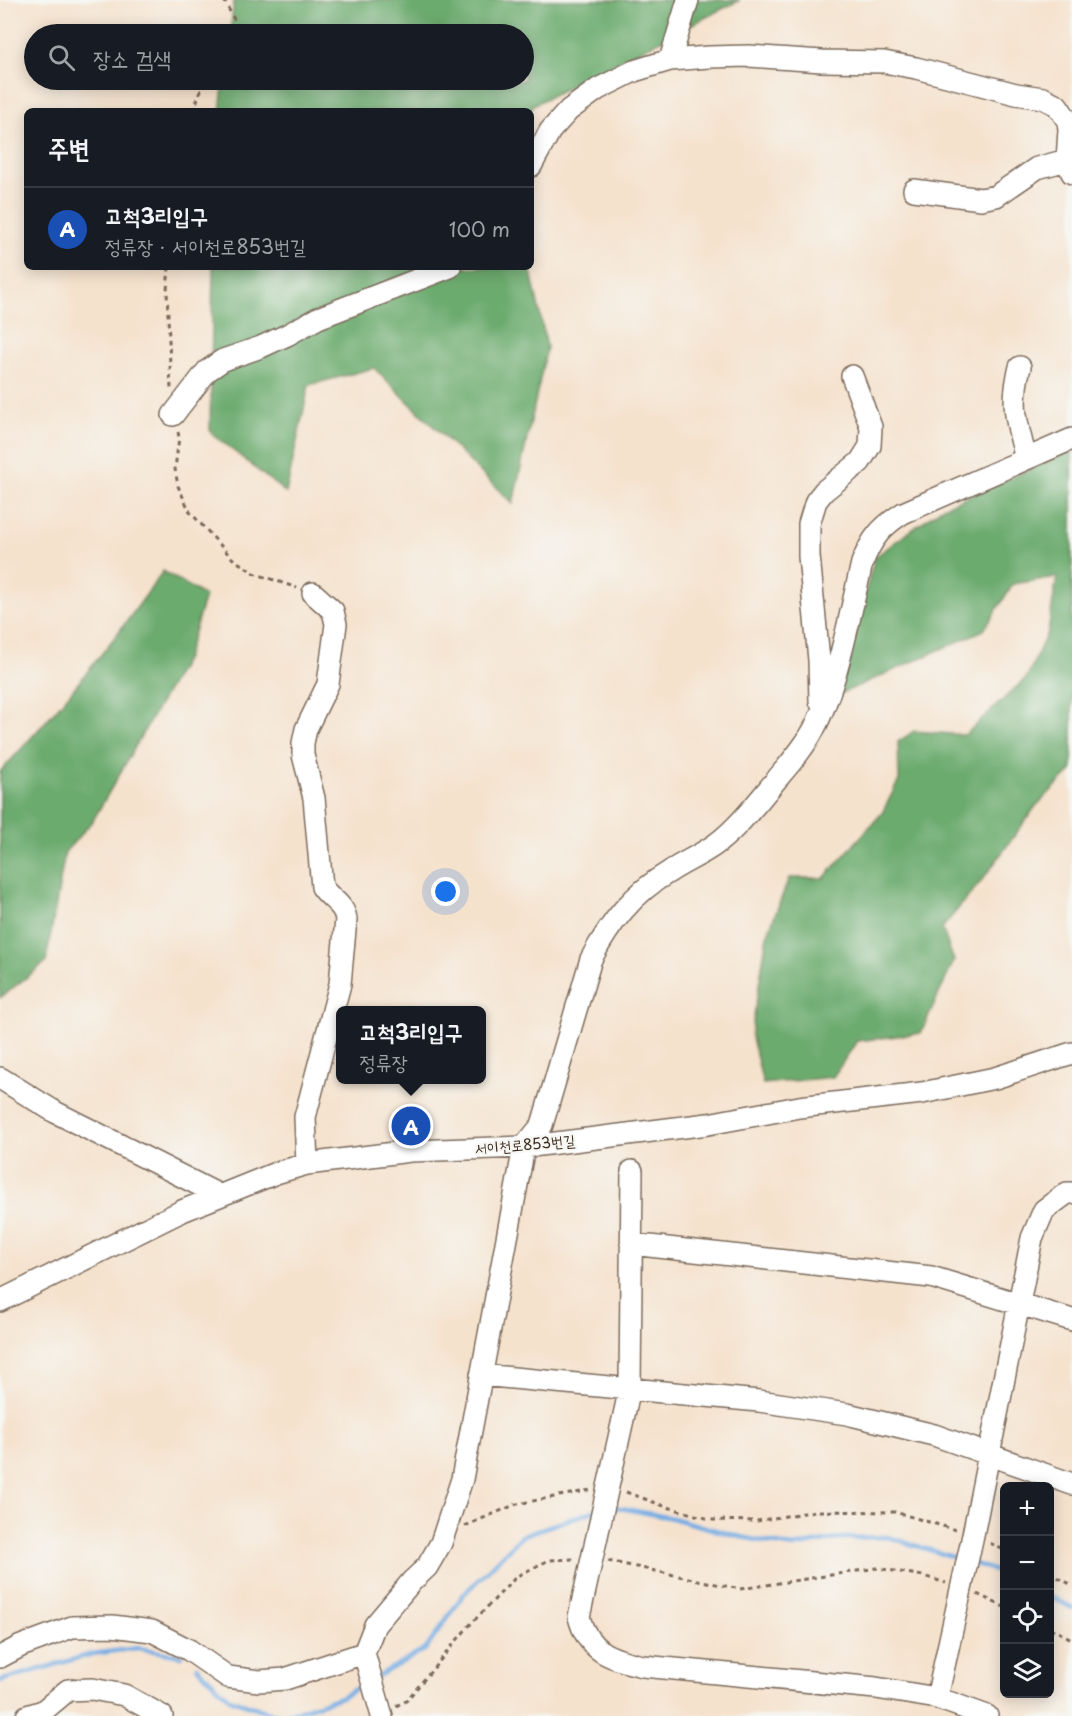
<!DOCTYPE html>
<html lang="ko">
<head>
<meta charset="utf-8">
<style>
	body { margin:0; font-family:"Playpen Sans","Poor Story",sans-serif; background:#242831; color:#f1f3f6 }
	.controls { position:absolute; right:18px; bottom:18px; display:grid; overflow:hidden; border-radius:9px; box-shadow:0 3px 15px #0003 }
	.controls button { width:54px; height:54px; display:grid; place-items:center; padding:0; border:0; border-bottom:2px solid #363941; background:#171b24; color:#f1f3f6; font:30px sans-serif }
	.you { position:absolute; left:446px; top:892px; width:21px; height:21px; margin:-15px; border:4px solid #fff; border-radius:50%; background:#1a73e8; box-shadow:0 0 0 9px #1a73e833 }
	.badge { display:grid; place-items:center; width:39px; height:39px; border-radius:50%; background:#0f766e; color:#fff; font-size:20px; font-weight:700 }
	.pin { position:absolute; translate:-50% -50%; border:3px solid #fff; box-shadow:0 2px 6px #0006 }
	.popup { position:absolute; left:336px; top:1006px; width:150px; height:78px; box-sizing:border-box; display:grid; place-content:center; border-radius:9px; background:#171b24; filter:drop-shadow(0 2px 4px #0005); font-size:20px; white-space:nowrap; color:#9ea1a6 }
	.popup b { font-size:22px; color:#f1f3f6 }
	.popup::after { content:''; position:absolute; left:50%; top:100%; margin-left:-12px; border:12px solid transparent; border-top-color:#171b24 }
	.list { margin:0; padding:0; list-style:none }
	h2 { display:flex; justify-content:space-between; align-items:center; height:78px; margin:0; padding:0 24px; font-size:26px }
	h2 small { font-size:20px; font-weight:400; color:#9ea1a6 }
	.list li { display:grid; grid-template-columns:39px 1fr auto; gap:18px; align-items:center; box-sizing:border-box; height:84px; padding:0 24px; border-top:2px solid #363941 }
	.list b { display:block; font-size:22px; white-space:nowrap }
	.list p { margin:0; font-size:20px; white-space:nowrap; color:#9ea1a6 }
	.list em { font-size:20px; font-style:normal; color:#9ea1a6 }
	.icon { flex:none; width:33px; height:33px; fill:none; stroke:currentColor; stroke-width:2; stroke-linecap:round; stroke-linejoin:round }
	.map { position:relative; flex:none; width:1072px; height:1716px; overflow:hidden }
	.search { position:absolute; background:#171b24; box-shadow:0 3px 15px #0003; left:24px; top:24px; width:510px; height:66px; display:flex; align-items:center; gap:15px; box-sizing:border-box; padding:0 21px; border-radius:33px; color:#9ea1a6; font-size:22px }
	.panel { position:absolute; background:#171b24; box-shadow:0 3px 15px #0003; left:24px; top:108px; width:510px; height:162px; border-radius:9px }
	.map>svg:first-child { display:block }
</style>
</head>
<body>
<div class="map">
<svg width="1072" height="1716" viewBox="0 0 1072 1716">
	<rect width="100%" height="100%" fill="#f6f6f2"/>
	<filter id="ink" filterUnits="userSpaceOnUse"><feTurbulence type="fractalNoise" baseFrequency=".0167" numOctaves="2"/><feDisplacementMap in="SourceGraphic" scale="12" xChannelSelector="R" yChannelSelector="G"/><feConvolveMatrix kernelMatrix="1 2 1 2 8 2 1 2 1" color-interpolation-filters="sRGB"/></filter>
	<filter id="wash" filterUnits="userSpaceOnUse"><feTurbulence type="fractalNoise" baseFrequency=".008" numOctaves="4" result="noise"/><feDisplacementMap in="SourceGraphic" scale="24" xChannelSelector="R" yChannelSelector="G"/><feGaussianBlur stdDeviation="1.35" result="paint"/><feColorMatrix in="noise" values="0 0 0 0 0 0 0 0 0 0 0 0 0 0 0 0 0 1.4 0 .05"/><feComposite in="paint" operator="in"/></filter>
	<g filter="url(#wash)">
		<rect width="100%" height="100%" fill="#f5e2cd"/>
		<path fill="#6cab6e" stroke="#546a46" stroke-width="1.5" d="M234,0H740L533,105L531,111H220L224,80H524V34H230Z
			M213,267H530L547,347L513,504L374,368L309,385L286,493L210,432Z
			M1072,451V770L1036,806L983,879L942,928L954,961L921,1033L857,1041L833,1077L763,1084L751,1034L767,936L789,878H824L882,813L899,780L898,742L914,731L965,735L1027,677L1048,631L1057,577L1013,584L984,630L836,696L875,557L943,507Z
			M163,571L205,596L186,658L92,822L65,852L46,962L0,998V772C59,709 114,642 163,571Z"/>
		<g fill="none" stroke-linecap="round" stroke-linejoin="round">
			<path stroke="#74ace3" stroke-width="4.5" d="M610,1506L672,1518L741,1537L793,1547L842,1538L888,1537L962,1560
				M973,1563L1004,1574
				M1050,1596L1072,1608
				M197,1667L230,1699L281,1716
				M376,1677L426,1649L463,1595L523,1535L597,1510
				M0,1681L92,1654L138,1648L181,1656
				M282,1716L341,1697L366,1683"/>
		</g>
	</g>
	<g filter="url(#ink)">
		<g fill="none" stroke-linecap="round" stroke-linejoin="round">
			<defs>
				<path id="minor" d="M670,60L688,0
					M531,166L550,131L569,110L598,89L634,71L670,60L709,57L749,56L822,61L884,62L916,68L1016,94L1043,98L1057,105L1068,121L1069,130L1067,160L1072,173
					M914,190L981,199L996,196L1037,168L1067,160
					M1020,367C1010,405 1017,423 1026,459
					M173,415L207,371L223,360L261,347L287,335L318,318L450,267
					M820,701L819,660L809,556V524L816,501L824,491L860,462L870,446L871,427L852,376
					M0,1078L55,1112L219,1195
					M307,1164L305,1117L340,984L346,919C344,904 330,899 322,887L314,798L303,755V743L306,729L328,684L336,624L333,611L313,593
					M632,1171L630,1388L579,1617C588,1652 611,1659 643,1666L876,1688L937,1698L987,1716
					M631,1244L931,1277L1072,1320
					M0,1301L182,1211L276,1173L307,1164L410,1151L524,1147L708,1124L799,1107L922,1093L995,1078L1072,1053
					M481,1375L759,1401L847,1414L934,1435L1072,1484
					M0,1657L21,1646L72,1627L112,1626L152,1631L189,1650L228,1677L259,1681L285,1679L364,1653
					M937,1698L973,1535L1032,1238L1044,1210L1067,1193H1072
					M27,1716L43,1711L68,1690L92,1689L124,1695L162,1716
					M382,1716L364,1653L375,1625L412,1581L427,1567L441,1543L462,1479L524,1147L542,1125L591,959C610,923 633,893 669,872C684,862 701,855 716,844C735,830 752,809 767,791C783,771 802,752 814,729C838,683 850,614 862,563C872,538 881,527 903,513L1072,439"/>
			</defs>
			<use href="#minor" stroke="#7c6a5b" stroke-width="24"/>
			<path stroke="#7c6a5b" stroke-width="3" stroke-dasharray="4.5 4.5" stroke-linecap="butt" d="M224,0L238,27L234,34
				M194,111L199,94L207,80
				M169,267L167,290L171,390
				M178,432L179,437L175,469L178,486L190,512L233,559L254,573L297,588
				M626,1492L664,1506L713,1520L757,1521L815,1511L895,1512L956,1530
				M465,1526L517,1504L591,1490
				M990,1543L1004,1550
				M608,1561L740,1589L877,1568L923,1576L946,1583
				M1050,1573L1072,1585
				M977,1594L1004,1607
				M1050,1628L1072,1639
				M396,1706L406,1701L468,1627L517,1576L549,1560L574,1559"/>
			<use href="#minor" stroke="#fff" stroke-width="21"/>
		</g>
	</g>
	<g text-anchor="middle" stroke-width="4.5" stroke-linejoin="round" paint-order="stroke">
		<g font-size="15" fill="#3b2a1e" stroke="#f6f6f2">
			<text transform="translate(525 1145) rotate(-5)" y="5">서이천로853번길</text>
		</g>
	</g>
</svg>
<div class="controls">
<button>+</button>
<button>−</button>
<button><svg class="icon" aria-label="locate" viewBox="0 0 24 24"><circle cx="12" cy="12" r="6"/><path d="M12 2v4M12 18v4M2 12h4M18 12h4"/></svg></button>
<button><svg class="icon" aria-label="layers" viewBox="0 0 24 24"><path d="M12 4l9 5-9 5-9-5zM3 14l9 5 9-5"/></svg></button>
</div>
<div class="you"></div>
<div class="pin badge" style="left:411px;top:1126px;background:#1a4fb4">A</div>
<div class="popup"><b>고척3리입구</b>정류장</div>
<div class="search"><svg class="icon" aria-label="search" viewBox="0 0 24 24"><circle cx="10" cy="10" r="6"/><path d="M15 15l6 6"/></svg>장소 검색</div>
<section class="panel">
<h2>주변<small></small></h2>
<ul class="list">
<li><span class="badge" style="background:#1a4fb4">A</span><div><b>고척3리입구</b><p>정류장 · 서이천로853번길</p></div><em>100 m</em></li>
</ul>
</section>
</div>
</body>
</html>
